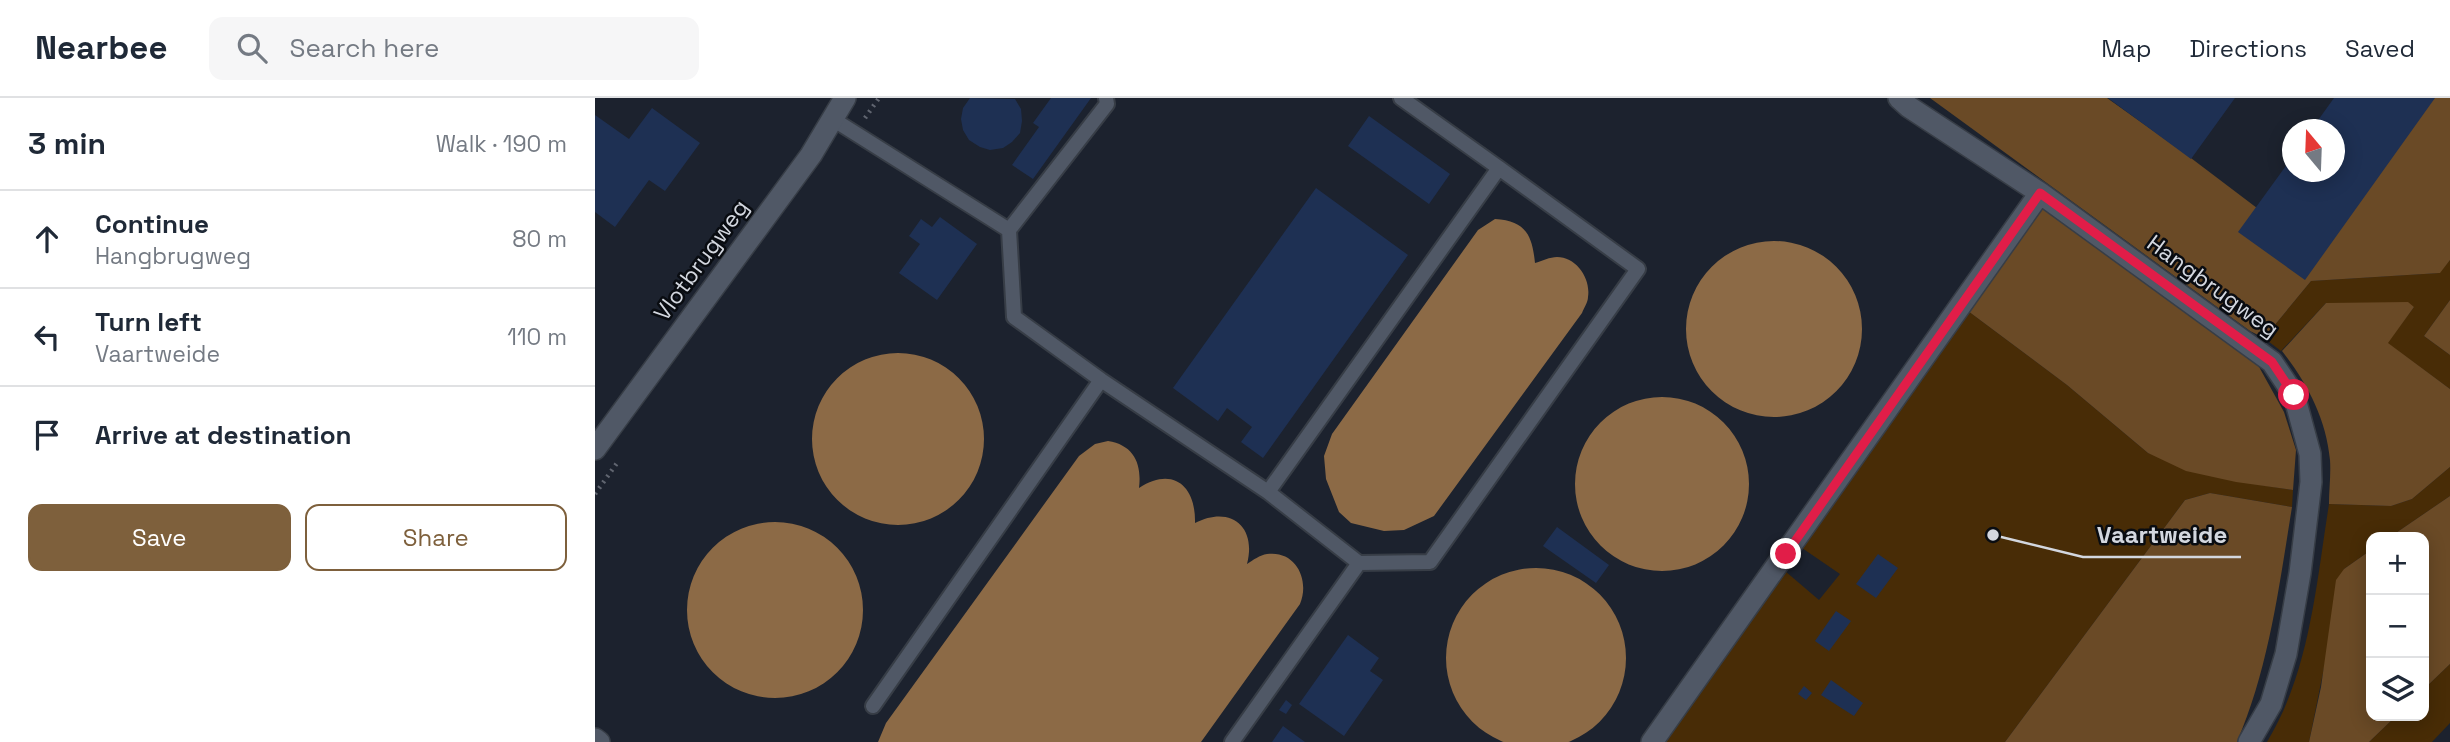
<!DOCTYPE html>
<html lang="en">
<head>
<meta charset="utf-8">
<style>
	body { margin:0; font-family:"Space Grotesk",sans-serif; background:#f6f6f7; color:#1f2937 }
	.controls { position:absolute; right:21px; bottom:21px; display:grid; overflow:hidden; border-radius:14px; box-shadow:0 4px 18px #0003 }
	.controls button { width:63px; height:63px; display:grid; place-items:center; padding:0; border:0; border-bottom:2px solid #e0e1e3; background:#fff; color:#1f2937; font:35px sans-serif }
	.compass { position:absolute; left:1687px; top:21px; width:63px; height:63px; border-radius:50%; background:#fff; box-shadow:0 4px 18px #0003; rotate:341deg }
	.stop { position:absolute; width:21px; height:21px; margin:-16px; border:5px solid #e11d48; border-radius:50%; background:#fff }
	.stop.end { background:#e11d48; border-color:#fff; box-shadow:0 2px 7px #0008 }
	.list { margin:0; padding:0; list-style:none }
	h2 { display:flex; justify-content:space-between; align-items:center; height:91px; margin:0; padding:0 28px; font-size:30px }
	h2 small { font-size:23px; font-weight:400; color:#747a83 }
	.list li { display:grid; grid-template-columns:46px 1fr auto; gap:21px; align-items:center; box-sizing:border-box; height:98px; padding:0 28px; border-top:2px solid #e0e1e3 }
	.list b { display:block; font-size:26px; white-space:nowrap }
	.list p { margin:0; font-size:23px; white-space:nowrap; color:#747a83 }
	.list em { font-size:23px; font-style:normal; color:#747a83 }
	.actions { display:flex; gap:14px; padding:21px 28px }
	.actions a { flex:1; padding:16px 0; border:2px solid #7e603c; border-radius:14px; text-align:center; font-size:24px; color:#7e603c }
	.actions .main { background:#7e603c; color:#fff }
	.icon { flex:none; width:38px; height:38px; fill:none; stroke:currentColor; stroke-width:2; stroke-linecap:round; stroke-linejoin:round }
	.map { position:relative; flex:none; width:1855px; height:644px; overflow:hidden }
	header { display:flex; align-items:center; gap:42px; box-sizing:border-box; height:98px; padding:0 35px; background:#fff; border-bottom:2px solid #e0e1e3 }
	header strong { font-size:33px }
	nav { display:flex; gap:38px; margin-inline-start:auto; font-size:24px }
	.search { width:490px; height:63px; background:#f6f6f7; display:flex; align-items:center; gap:18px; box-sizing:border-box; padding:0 24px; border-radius:14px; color:#747a83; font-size:26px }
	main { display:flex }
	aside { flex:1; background:#fff }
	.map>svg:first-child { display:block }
</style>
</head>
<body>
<header>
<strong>Nearbee</strong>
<div class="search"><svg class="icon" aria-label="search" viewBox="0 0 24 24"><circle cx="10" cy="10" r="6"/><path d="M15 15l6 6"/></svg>Search here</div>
<nav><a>Map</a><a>Directions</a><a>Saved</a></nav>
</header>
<main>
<aside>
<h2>3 min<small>Walk · 190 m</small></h2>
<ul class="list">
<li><svg class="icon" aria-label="ahead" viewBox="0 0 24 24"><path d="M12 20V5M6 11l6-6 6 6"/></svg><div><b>Continue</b><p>Hangbrugweg</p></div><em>80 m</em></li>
<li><svg class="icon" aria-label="left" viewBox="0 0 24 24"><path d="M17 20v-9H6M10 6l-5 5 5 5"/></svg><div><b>Turn left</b><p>Vaartweide</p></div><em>110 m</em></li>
<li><svg class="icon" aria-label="arrive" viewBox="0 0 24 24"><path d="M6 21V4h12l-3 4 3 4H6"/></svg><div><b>Arrive at destination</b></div></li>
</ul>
<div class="actions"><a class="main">Save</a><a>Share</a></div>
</aside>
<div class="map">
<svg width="1855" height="644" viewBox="0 0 1855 644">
	<rect width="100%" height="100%" fill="#1c222e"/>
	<path fill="#482c06" d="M1855,162V202L1829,238L1855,257V291L1792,245L1819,209L1731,205L1686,253L1669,240L1716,183L1844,175Z
		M1373,213L1472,287L1553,355L1635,382L1698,392L1697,409L1615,395L1590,402L1410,644H1065L1190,473L1224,502L1245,476L1207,450Z
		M1855,369V398L1795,439H1776V452L1749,471L1714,644H1672C1715,573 1721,487 1734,406L1796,408L1817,401Z
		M1855,566V625L1837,644H1774L1801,618H1829V591Z"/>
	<path fill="#6a4a26" d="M1335,0H1512L1588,54L1703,141L1806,0H1855V162L1845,175L1716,183L1669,240L1655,233Z
		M1447,109L1639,246L1663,267L1689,314L1701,352L1698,392L1641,384L1591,373L1553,355L1472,287L1373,213Z
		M1855,202V257L1829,238Z
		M1813,204L1819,209L1793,245L1855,291V369L1817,401L1796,408L1734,406C1734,392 1736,376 1735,362C1731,320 1712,285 1687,253L1731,205Z
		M1615,395L1697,409C1684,489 1674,569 1642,644H1410L1590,402Z
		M1855,398V566L1829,591V439H1795Z
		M1776,452V618H1801L1774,644H1714L1726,589L1741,482L1749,471Z"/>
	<path fill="#8c6a46" d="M900,121C931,123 937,137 940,165C947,163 955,159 962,159C981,159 996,180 993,199C993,204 989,210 987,215L839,418L809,432L789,433L756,425L744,414L731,381L729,358L737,336L883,132Z
		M1091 231a88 88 0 1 1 176 0a88 88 0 1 1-176 0Z
		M217 341a86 86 0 1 1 172 0a86 86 0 1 1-172 0Z
		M980 386a87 87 0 1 1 174 0a87 87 0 1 1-174 0Z
		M513,343C539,347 547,366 544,390C578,368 601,388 600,425C635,407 662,428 652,466C658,462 665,457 672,456C701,452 715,482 705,506L606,644H283L291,625L484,358L500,346Z
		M92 512a88 88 0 1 1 176 0a88 88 0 1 1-176 0Z
		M851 560a90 90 0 1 1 180 0a90 90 0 1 1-180 0Z"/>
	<path fill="#1e3053" d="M375,0L420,1L426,11L427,23L425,35L417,44L408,50L395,52L385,49L374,42L368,32L366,21L368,10Z
		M456,0H496L438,81L417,67L444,29L438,25Z
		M1513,0H1640L1596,61Z
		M1739,0H1840L1710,182L1643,134L1698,58V74H1740V32H1716Z
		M57,10L105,45L70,93L54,82L20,129L0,114V17L34,41Z
		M774,18L855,76L834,106L753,48Z
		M721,90L813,157L668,360L646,344L657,329L632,310L623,323L578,290Z
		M345,119L382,146L342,202L304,175L325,146L314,138L326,121L337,129Z
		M962,429L1014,467L1001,485L948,448Z
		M1283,456L1303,470L1281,500L1261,486Z
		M1241,513L1256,523L1234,553L1220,543Z
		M753,537L784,560L775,573L788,582L749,638L704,606Z
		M1236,582L1268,605L1259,618L1226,597Z
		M1209,588L1217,595L1211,602L1203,596Z
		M691,602L697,607L691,616L684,612Z
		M688,628L710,644H677Z"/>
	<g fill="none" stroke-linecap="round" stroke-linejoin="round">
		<defs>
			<path id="lane" d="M511,0L512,6L414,132L419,219L506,282L673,394L764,465L637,644
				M236,20L414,132
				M673,394L904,70L806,0
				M764,465L835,464L1043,171L904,70
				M278,608L506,282"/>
			<path id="street" d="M1304,0L1314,9L1445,95L1677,264L1699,297L1715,356L1716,384L1705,475L1691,556L1676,606L1654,644
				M0,351L216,57L250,0
				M0,641L4,644
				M1057,644L1445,95"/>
		</defs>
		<use href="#lane" stroke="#373d46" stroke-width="18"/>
		<use href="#street" stroke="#373d46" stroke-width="24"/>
		<path stroke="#606570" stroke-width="4.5" stroke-dasharray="2 5" stroke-linecap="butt" d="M270,20L284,0
			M0,396L22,365"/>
		<use href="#lane" stroke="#505866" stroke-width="14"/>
		<use href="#street" stroke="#505866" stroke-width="21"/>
	</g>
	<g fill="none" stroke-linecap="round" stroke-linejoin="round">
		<path stroke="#e11d48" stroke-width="9" d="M1191,456L1445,95L1677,264L1699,297"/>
	</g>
	<g text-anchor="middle" stroke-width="5" stroke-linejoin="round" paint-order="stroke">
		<g font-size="23" fill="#d3d7df" stroke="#090c11">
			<text transform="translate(106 162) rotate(-54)" y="8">Vlotbrugweg</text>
			<text transform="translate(1618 188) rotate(36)" y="8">Hangbrugweg</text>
		</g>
	</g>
	<path fill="none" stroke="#d3d7df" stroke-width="2.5" d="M1398 437L1488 459H1646"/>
	<circle fill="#d3d7df" stroke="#090c11" stroke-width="2.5" cx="1398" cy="437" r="7"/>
	<g font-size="24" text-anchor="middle" font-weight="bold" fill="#d3d7df" stroke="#090c11" stroke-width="5" stroke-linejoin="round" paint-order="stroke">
		<text x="1567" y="445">Vaartweide</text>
	</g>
</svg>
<div class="controls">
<button>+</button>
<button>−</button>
<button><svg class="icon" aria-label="layers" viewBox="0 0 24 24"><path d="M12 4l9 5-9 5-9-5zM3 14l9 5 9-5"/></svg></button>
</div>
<svg class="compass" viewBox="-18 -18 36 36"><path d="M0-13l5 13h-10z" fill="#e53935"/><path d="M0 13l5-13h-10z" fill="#747a83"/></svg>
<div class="stop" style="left:1699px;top:297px"></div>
<div class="stop end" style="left:1191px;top:456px"></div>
</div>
</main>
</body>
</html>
